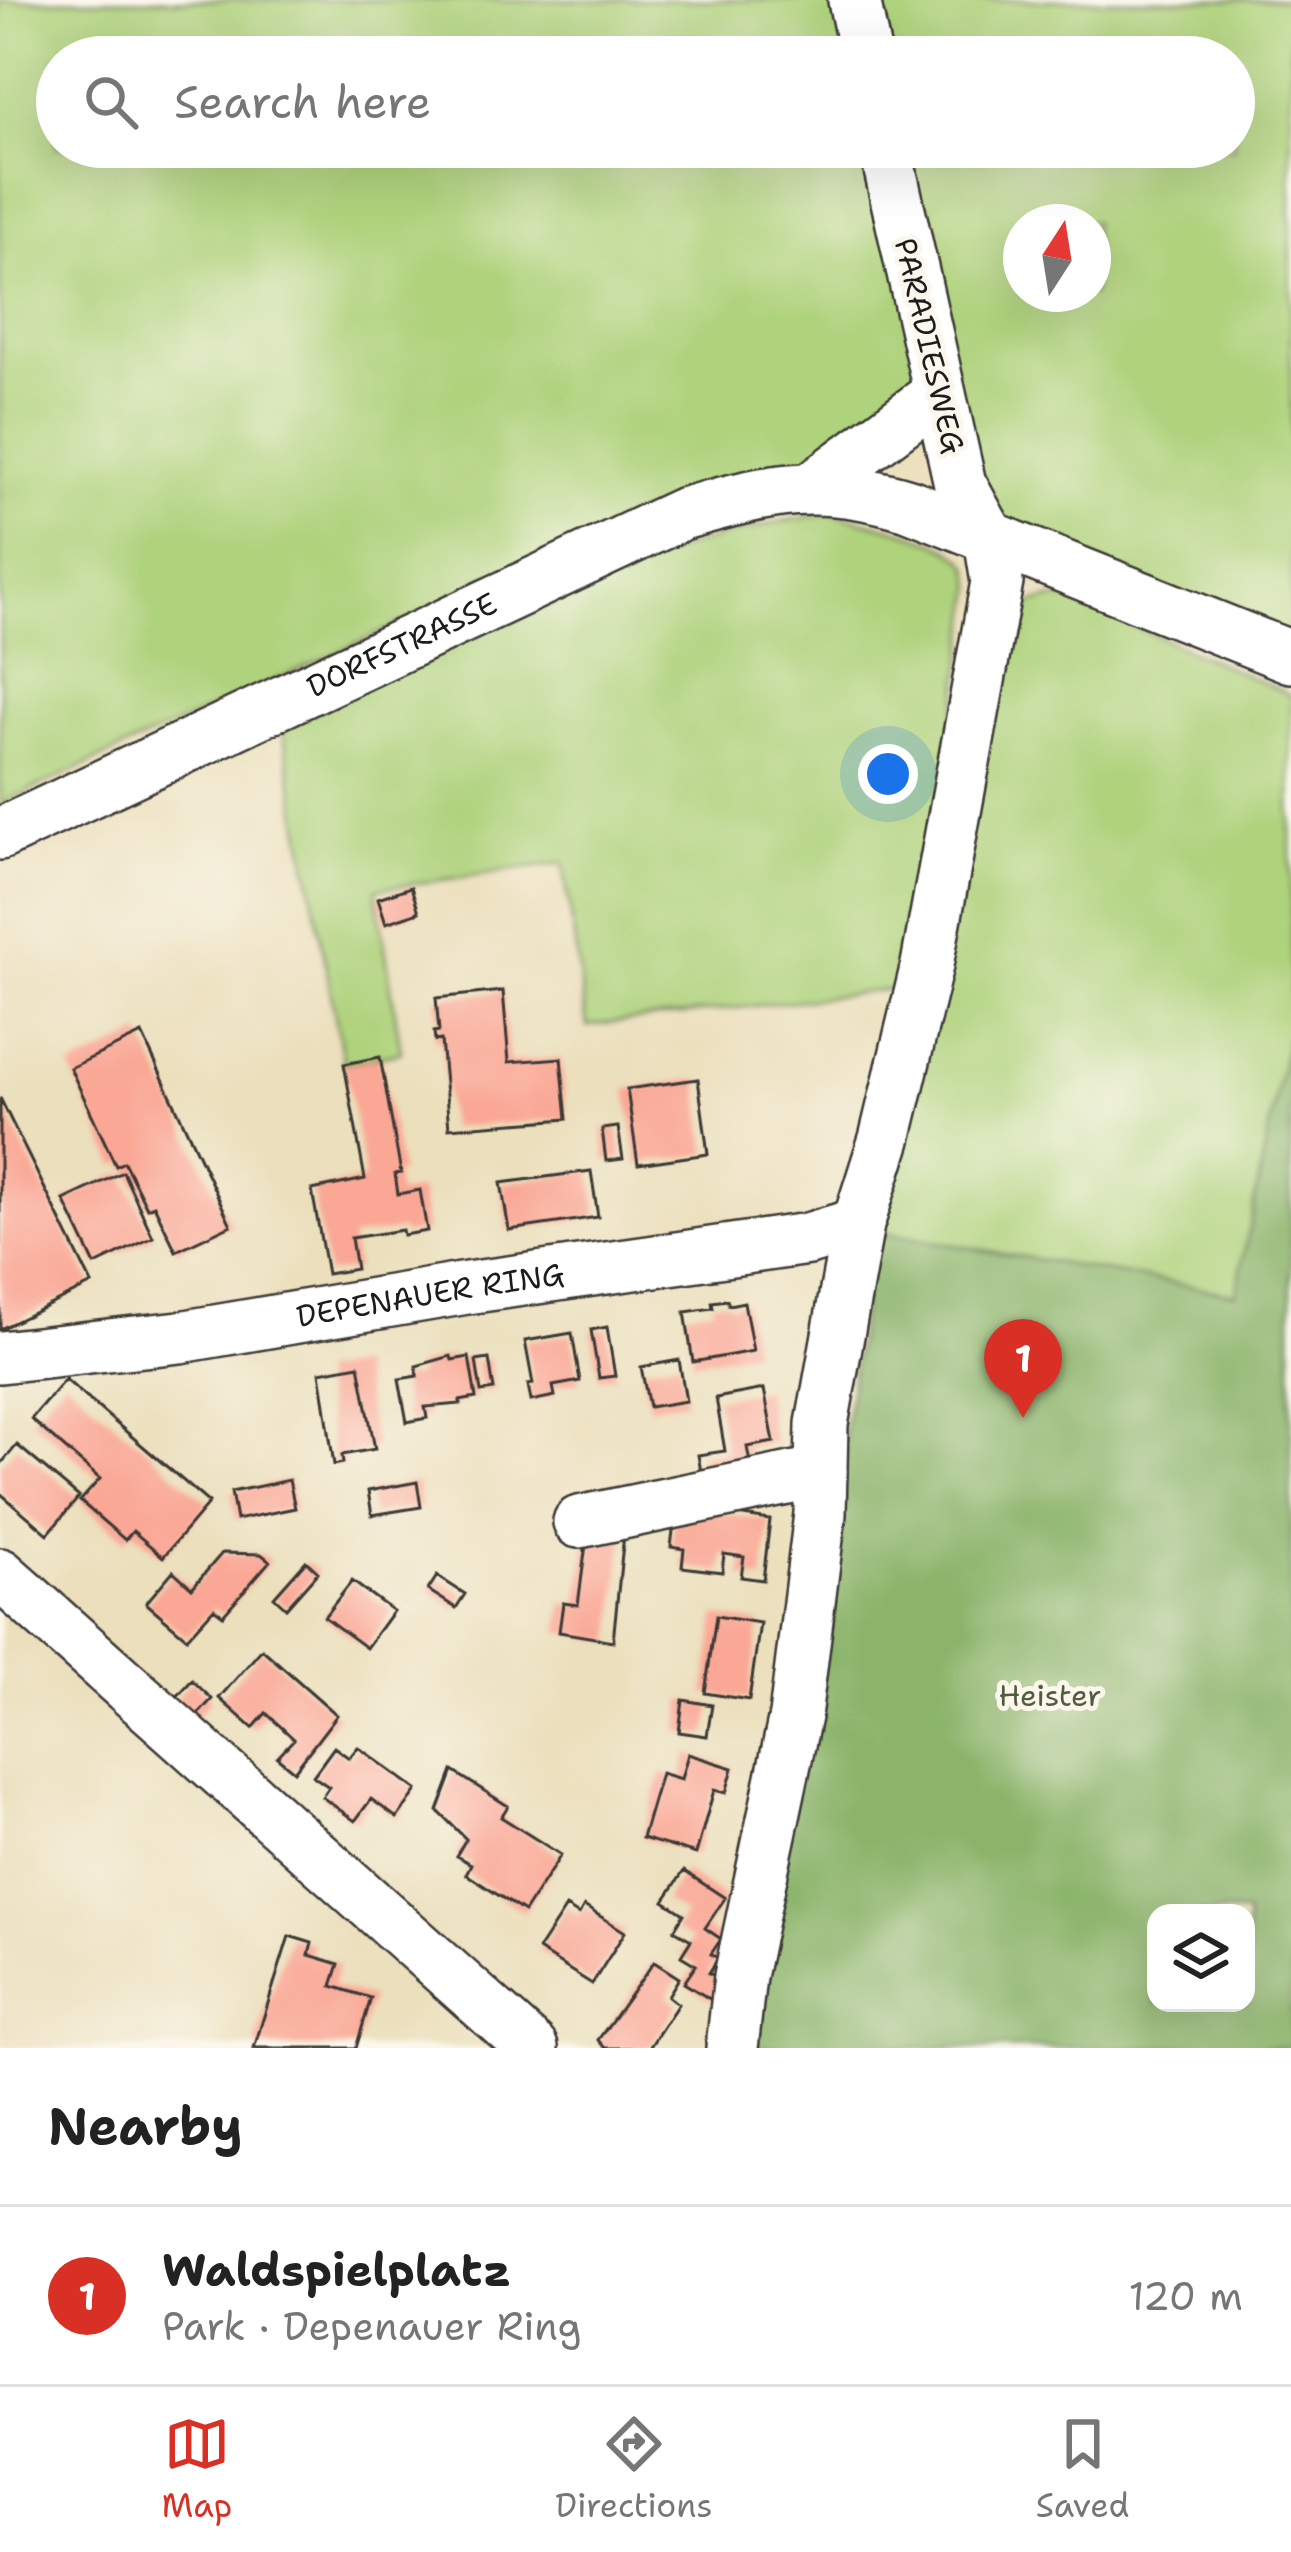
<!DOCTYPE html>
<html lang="en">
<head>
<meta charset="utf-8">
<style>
	body { margin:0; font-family:"Shantell Sans",sans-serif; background:#f2f2f2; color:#222 }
	.controls { position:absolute; right:36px; bottom:36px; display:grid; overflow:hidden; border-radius:24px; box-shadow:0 12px 48px #0002 }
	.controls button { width:108px; height:108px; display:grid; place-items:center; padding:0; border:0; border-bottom:3px solid #e0e0e0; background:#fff; color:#222; font:60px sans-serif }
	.compass { position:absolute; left:1003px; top:204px; width:108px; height:108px; border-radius:50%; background:#fff; box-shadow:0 12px 48px #0002; rotate:12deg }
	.you { position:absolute; left:888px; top:774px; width:42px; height:42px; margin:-30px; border:9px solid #fff; border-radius:50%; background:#1a73e8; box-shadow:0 0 0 18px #1a73e833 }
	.badge { display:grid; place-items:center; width:78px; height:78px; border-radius:50%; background:#d93025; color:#fff; font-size:39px; font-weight:700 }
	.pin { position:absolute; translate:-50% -99px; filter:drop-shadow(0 3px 6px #0008) }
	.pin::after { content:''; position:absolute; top:63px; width:42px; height:36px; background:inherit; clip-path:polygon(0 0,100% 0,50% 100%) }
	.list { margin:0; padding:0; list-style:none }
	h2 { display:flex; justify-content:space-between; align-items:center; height:156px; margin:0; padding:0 48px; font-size:51px }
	h2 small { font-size:39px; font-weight:400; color:#767676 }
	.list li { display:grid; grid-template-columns:78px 1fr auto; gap:36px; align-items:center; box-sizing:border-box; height:180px; padding:0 48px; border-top:3px solid #e0e0e0 }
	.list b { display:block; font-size:45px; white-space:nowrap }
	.list p { margin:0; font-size:39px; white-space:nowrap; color:#767676 }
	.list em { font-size:39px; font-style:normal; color:#767676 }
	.icon { flex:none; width:66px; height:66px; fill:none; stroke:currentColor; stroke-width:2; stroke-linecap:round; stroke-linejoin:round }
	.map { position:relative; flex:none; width:1291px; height:2048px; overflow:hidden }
	.search { position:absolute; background:#fff; box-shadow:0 12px 48px #0002; left:36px; right:36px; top:36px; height:132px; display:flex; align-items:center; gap:30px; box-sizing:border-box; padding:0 42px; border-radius:66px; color:#767676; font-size:45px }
	.sheet { height:336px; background:#fff }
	nav { display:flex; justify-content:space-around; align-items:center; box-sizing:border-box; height:168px; border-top:3px solid #e0e0e0; background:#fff; font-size:33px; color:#767676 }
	nav a { display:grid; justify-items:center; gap:6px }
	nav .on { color:#d93025 }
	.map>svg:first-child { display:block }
</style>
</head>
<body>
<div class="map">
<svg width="1291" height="2048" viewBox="0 0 1291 2048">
	<rect width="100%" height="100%" fill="#fbf7ec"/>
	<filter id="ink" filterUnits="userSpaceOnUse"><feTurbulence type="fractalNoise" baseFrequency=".00833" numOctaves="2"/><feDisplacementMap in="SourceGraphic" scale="24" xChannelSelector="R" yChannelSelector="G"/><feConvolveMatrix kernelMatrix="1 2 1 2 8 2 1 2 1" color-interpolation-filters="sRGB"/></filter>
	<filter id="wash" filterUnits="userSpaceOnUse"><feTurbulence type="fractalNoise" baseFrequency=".004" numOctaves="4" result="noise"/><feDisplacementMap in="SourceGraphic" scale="48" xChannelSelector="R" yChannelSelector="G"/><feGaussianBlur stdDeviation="2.7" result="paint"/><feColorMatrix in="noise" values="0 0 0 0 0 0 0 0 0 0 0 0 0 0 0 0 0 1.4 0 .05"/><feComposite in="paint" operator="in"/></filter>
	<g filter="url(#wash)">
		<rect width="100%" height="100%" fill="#ebdfbc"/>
		<path fill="#afd27b" stroke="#66774c" stroke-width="3" fill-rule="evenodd" d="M0,0H842L854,57H57V147H874L926,388L809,475L573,546L0,804Z
			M866,0H1291V645L1001,530L978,488L897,147H1234V57H878ZM1021,222H1093V294H1021Z
			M831,513C862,521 953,538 969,566C972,572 972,579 974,586L944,790L894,989L587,1026L563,863L376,889L401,1052L344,1064L281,720C452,644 646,539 831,513Z
			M1071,598L1291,695V1020L1236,1294L873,1231L1001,634C1024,603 1033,599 1071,598Z"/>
		<path fill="#8bb46b" stroke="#546844" stroke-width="3" fill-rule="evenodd" d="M1291,1020V2048H756L873,1231L1236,1294ZM1156,1913H1246V2003H1156Z"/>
		<g id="blocks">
			<path fill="#faa795" d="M411,887L419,912L386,923L378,898Z
				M503,991L509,1062L561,1058L567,1119L449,1128L441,1040L435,1041L434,1032L439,1031L436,998Z
				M142,1034L231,1225L176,1251L154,1205L147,1208L124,1162L116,1166L70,1068Z
				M380,1057L401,1173L395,1174L398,1194L420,1190L427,1231L403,1235L402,1230L351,1238L356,1269L327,1274L312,1190L365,1179L344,1064Z
				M698,1079L708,1154L638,1164L627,1089Z
				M0,1098L92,1284L0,1329Z
				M618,1127L623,1159L606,1161L602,1129Z
				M591,1171L598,1217L509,1230L501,1183Z
				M123,1172L153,1237L95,1265L64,1200Z
				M727,1300L729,1305L744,1302L753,1351L693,1362L685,1312L713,1308L712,1302Z
				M607,1327L615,1376L599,1378L591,1330Z
				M572,1333L580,1381L553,1386L555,1396L531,1401L528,1385L533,1384L525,1341Z
				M451,1356L452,1360L469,1357L476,1398L460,1401L461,1404L425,1407L427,1418L407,1422L399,1379L418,1376L416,1366Z
				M489,1359L494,1390L481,1392L476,1361Z
				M679,1360L686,1401L649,1407L641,1367Z
				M359,1365L375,1449L342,1455L343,1463L334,1465L320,1372Z
				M65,1379L209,1503L163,1557L133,1531L125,1540L80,1501L100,1479L31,1419Z
				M764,1389L774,1442L747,1447L750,1463L701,1472L698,1455L725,1451L716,1398Z
				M17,1445L79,1497L48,1534L0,1493V1465Z
				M289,1480L295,1508L236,1520L231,1492Z
				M417,1482L421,1507L372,1515L368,1491Z
				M676,1506L770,1520L763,1580L741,1577L744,1557L724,1554L722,1572L682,1567L684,1549L671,1547Z
				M588,1529L624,1534L613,1641L559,1632L563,1603L578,1605Z
				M222,1553L261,1554L270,1561L223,1615L214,1608L187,1638L146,1603L173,1571L192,1588Z
				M306,1561L318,1572L286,1608L274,1597Z
				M437,1576L465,1594L456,1608L428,1590Z
				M352,1581L393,1611L366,1648L324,1617Z
				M716,1616L760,1623L749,1700L705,1693Z
				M262,1649L337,1715L294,1771L277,1757L294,1739L266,1713L253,1728L219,1698Z
				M192,1680L212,1699L194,1719L173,1701Z
				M683,1700L712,1705L707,1736L679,1732Z
				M334,1747L349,1758L358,1747L417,1790L397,1818L371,1799L355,1821L322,1797L329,1787L313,1776Z
				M688,1754L733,1768L726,1793L714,1790L696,1854L642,1838L661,1773L681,1779Z
				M453,1771L508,1806L501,1817L561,1855L524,1912L466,1874L471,1864L456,1856L466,1839L438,1811Z
				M684,1871L725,1898L705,1928L721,1939L711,1954L718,1958L709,1973L716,1977L713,2001L684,1983L696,1965L681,1956L691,1940L674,1930L684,1914L664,1901Z
				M584,1906L625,1932L592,1984L538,1950L566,1907L579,1915Z
				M289,1936L312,1943L309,1955L339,1964L332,1986L371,1998L356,2048H254Z
				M654,1962L679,1978L668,1996L678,2004L649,2048H605L598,2040Z"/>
		</g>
	</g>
	<g filter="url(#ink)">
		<use href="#blocks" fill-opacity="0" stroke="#3b3934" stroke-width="3"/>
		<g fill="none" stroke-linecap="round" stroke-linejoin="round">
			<defs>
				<g id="minor">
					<path d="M854,0L866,57"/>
					<path d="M814,486L938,394"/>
					<path id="s1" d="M0,834L682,514C771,489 818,477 909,505L1291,657"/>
					<path id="s2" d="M0,1357L180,1337L467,1288L808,1239L858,1224"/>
					<path d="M579,1522L821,1472"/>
					<path d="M0,1574L532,2048"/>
					<path d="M732,2048L740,1976L795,1716L820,1514L822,1424L858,1224L885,1139L927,965L997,582L990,539L960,484L885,147"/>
				</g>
			</defs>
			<use href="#minor" stroke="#3b3934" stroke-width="56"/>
			<use href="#minor" stroke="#fff" stroke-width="51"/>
		</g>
	</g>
	<g text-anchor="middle" stroke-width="10" stroke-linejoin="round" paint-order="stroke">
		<g font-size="30" fill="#1c1c1c" stroke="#fbf7ec">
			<text transform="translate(929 346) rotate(77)" y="10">PARADIESWEG</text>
			<text dy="10" stroke="none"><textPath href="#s1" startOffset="444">DORFSTRASSE</textPath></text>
			<text dy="10" stroke="none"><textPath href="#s2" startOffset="435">DEPENAUER RING</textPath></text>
		</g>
		<g font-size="30" fill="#4f5c3d" stroke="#fbf7ec">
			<text x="1050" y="1706">Heister</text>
		</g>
	</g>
</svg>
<div class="controls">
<button><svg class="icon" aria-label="layers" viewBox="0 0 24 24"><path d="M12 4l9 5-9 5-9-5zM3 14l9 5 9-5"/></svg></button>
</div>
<svg class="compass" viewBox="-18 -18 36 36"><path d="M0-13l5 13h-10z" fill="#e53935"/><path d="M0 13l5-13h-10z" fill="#767676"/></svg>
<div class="you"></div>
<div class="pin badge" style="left:1023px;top:1418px">1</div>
<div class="search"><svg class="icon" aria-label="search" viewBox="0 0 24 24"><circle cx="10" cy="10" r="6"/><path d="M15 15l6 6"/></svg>Search here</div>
</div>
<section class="sheet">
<h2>Nearby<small></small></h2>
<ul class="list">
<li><span class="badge">1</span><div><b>Waldspielplatz</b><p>Park · Depenauer Ring</p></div><em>120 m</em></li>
</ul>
</section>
<nav>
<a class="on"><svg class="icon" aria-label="map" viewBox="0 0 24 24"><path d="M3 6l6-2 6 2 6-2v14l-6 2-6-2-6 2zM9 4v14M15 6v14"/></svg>Map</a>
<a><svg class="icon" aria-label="directions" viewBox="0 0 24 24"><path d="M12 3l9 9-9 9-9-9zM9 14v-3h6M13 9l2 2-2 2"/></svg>Directions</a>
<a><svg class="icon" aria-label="saved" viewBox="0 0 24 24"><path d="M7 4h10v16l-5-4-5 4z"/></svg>Saved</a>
</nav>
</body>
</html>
